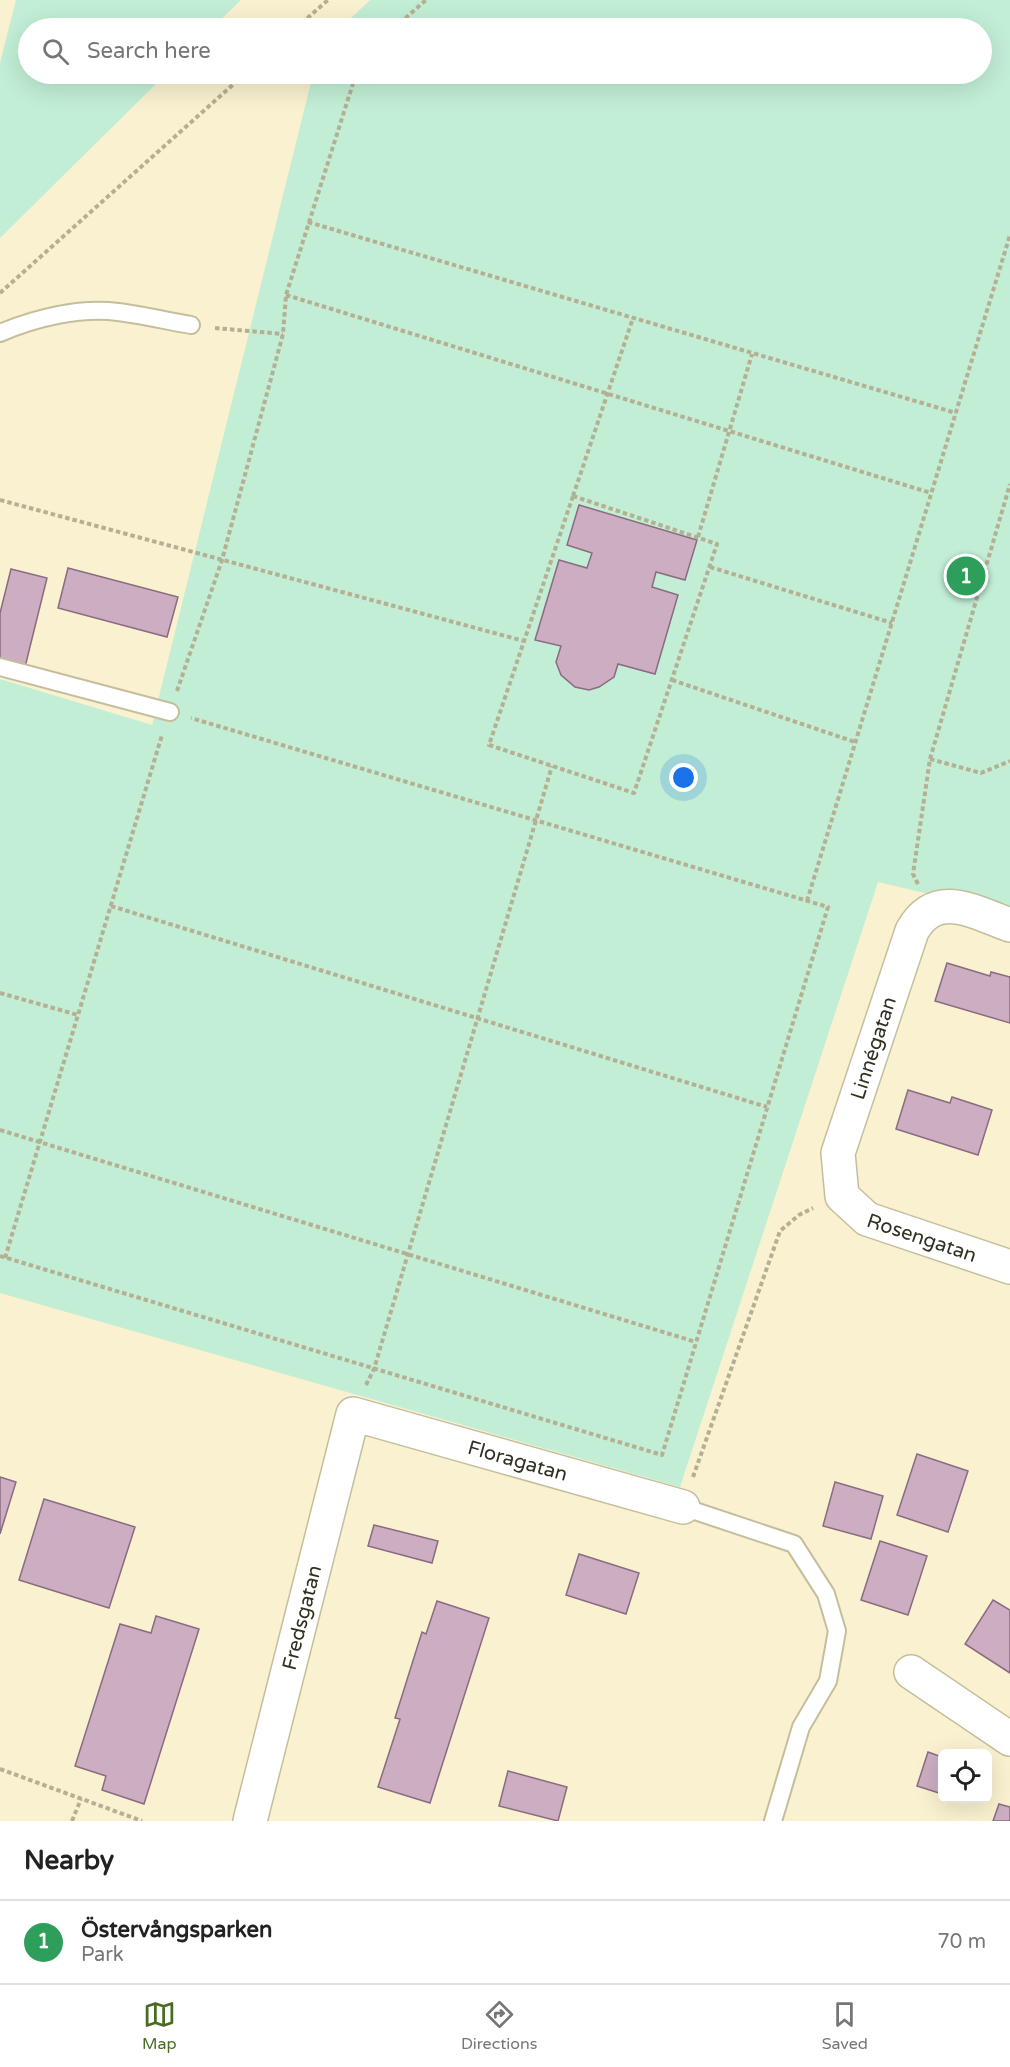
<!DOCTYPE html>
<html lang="en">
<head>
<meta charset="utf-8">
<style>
	body { margin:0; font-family:"Varela Round",sans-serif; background:#f6f6f6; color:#222 }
	.controls { position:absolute; right:18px; bottom:18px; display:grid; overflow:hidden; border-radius:9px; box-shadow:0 6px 24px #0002 }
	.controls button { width:54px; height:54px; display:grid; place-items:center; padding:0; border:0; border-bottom:2px solid #e0e0e0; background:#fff; color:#222; font:30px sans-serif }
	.you { position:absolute; left:684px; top:778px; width:21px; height:21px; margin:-15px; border:4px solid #fff; border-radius:50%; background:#1a73e8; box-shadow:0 0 0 9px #1a73e833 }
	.badge { display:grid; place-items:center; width:39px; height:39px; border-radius:50%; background:#4a6b23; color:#fff; font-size:20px; font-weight:700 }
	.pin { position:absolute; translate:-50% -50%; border:3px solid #fff; box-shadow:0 2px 6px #0006 }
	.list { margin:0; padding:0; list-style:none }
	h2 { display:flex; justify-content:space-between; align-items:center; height:78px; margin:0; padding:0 24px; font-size:26px }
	h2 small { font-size:20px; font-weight:400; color:#767676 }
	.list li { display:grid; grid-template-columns:39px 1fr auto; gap:18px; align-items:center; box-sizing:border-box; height:84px; padding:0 24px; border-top:2px solid #e0e0e0 }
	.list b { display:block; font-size:22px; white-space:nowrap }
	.list p { margin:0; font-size:20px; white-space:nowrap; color:#767676 }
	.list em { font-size:20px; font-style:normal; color:#767676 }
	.icon { flex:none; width:33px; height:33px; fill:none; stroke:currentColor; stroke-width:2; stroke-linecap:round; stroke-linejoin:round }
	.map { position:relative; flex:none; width:1010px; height:1821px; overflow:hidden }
	.search { position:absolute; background:#fff; box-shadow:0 6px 24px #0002; left:18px; right:18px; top:18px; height:66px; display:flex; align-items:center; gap:15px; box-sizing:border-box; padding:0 21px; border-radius:33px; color:#767676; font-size:22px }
	.sheet { height:162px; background:#fff }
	nav { display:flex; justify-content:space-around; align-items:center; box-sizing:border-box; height:84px; border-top:2px solid #e0e0e0; background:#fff; font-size:16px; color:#767676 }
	nav a { display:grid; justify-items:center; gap:3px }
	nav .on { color:#4a6b23 }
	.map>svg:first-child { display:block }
</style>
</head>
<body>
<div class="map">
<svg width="1010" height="1821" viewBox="0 0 1010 1821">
	<rect width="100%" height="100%" fill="#f9f1cf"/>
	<path fill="#c2eed5" d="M16,0H241L212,28H28V74H166L0,238V63Z
		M370,0H1010V913L878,882L680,1487L0,1293V679L152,725L313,74H982V28H341Z"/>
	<path fill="#ccadc2" stroke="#896c80" stroke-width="1.5" d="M579,505L697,540L685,580L656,572L652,587L678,595L655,674L618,664L614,677L599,687L589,690L575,687L561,675L556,662L561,646L535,640L559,560L587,568L592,553L567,545Z
		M68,568L178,597L167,637L58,608Z
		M11,569L47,578L25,667L0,660V613Z
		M947,963L990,976L991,972L1010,977V1023L935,1001Z
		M908,1090L950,1103L952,1097L992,1110L978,1155L896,1129Z
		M917,1454L968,1471L948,1532L897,1515Z
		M0,1477L16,1482L0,1534Z
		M835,1482L883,1496L871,1539L823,1526Z
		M44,1499L135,1527L109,1608L19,1580Z
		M374,1525L438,1541L432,1563L368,1546Z
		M880,1541L927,1556L908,1615L861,1600Z
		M579,1554L639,1573L626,1614L566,1595Z
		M993,1600L1010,1610V1673L965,1644Z
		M437,1601L489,1618L430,1803L378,1787L400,1719L395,1718L422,1632L426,1634Z
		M156,1616L199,1629L144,1804L102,1790L106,1776L75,1766L120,1624L151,1633Z
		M928,1752L942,1757V1794L917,1786Z
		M508,1771L567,1787L558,1821L499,1806Z
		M999,1804L1010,1807V1821H993Z"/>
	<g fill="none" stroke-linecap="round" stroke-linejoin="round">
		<defs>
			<path id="service" d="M0,333C35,318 80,307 118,312C143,315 167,321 191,325
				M0,667L170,712
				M683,1507L794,1544L826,1594L837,1631L828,1681L801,1727L773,1821"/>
			<g id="minor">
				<path id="s1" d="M1010,925C974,912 936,888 912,931L838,1153L842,1196L867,1219L1010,1267"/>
				<path d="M911,1672L1010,1739"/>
				<path id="s2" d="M250,1821L353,1414L683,1507"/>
			</g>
		</defs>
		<use href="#service" stroke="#c5be9d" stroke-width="20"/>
		<use href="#minor" stroke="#c5be9d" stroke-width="36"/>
		<path stroke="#b5af94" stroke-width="4" stroke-dasharray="4.5 3" stroke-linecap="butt" d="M296,28L328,0
			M394,28L426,0
			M308,222L956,413
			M0,293L245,74
			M286,295L931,493
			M215,328L283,334
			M573,496L717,544L634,793L489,745Z
			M573,496L633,318
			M0,500L524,641
			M698,537L752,354
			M710,567L892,623
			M672,680L855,742
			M177,691L222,560L283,334L286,295L356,74
			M930,759L981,773L1010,761
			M918,884L913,874L930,759L1010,484
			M807,901L1010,235
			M111,906L767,1107
			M0,993L78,1015
			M0,1130L696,1342
			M0,1256L662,1455L828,907L191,718
			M5,1258L162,735
			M366,1385L374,1369L552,766
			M693,1477L780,1231L799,1215L813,1208
			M0,1769L142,1821
			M72,1821L81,1799"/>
		<use href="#service" stroke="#fff" stroke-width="16"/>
		<use href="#minor" stroke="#fff" stroke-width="33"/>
	</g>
	<g text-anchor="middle" stroke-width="6" stroke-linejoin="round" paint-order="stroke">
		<g font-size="20" fill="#323022" stroke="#fff">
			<text transform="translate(873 1048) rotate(-72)" y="7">Linnégatan</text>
			<text dy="7" stroke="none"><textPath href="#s1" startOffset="480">Rosengatan</textPath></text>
			<text dy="7" stroke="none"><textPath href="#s2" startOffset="591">Floragatan</textPath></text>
			<text dy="7" stroke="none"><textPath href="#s2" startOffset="210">Fredsgatan</textPath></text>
		</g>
	</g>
</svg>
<div class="controls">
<button><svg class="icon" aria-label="locate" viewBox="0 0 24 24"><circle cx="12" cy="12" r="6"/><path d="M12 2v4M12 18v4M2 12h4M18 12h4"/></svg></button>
</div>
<div class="you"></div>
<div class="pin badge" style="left:966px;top:576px;background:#2e9e5b">1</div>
<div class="search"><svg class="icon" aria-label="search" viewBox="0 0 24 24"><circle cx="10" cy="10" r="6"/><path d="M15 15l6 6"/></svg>Search here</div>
</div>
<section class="sheet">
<h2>Nearby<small></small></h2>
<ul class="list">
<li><span class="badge" style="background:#2e9e5b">1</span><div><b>Östervångsparken</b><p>Park</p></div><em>70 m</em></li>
</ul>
</section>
<nav>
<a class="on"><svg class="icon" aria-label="map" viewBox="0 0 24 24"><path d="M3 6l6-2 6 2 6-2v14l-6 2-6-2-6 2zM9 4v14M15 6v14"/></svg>Map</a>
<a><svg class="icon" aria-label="directions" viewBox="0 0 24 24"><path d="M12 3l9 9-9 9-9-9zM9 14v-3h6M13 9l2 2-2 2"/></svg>Directions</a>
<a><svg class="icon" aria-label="saved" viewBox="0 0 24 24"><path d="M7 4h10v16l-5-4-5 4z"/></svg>Saved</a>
</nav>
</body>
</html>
